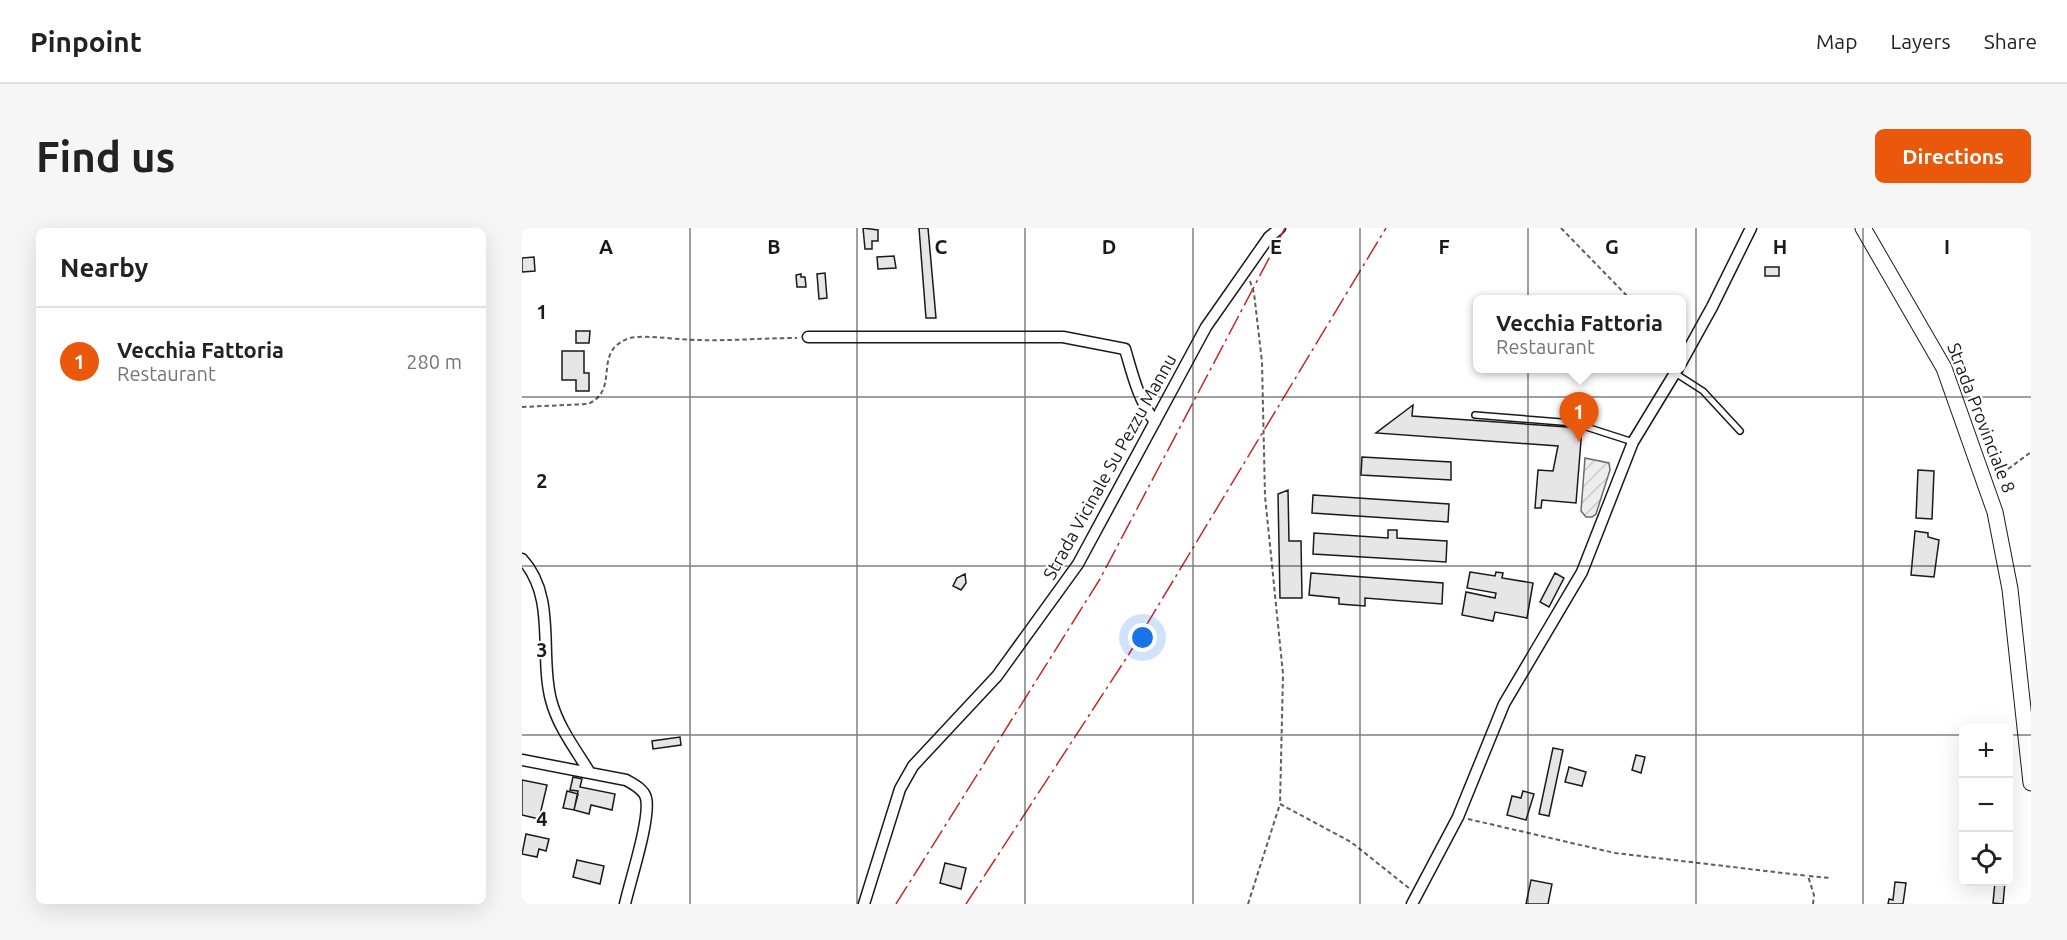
<!DOCTYPE html>
<html lang="en">
<head>
<meta charset="utf-8">
<style>
	body { margin:0; font-family:Ubuntu,sans-serif; background:#f6f6f6; color:#222 }
	.controls { position:absolute; right:18px; bottom:18px; display:grid; overflow:hidden; border-radius:9px; box-shadow:0 6px 24px #0002 }
	.controls button { width:54px; height:54px; display:grid; place-items:center; padding:0; border:0; border-bottom:2px solid #e0e0e0; background:#fff; color:#222; font:30px sans-serif }
	.you { position:absolute; left:621px; top:410px; width:21px; height:21px; margin:-15px; border:4px solid #fff; border-radius:50%; background:#1a73e8; box-shadow:0 0 0 9px #1a73e833 }
	.badge { display:grid; place-items:center; width:39px; height:39px; border-radius:50%; background:#ea580c; color:#fff; font-size:20px; font-weight:700 }
	.pin { position:absolute; translate:-50% -50px; filter:drop-shadow(0 2px 3px #0008) }
	.pin::after { content:''; position:absolute; top:32px; width:21px; height:18px; background:inherit; clip-path:polygon(0 0,100% 0,50% 100%) }
	.popup { position:absolute; left:951px; top:67px; width:213px; height:78px; box-sizing:border-box; display:grid; place-content:center; border-radius:9px; background:#fff; filter:drop-shadow(0 2px 4px #0005); font-size:20px; white-space:nowrap; color:#767676 }
	.popup b { font-size:22px; color:#222 }
	.popup::after { content:''; position:absolute; left:50%; top:100%; margin-left:-12px; border:12px solid transparent; border-top-color:#fff }
	.list { margin:0; padding:0; list-style:none }
	h2 { display:flex; justify-content:space-between; align-items:center; height:78px; margin:0; padding:0 24px; font-size:26px }
	h2 small { font-size:20px; font-weight:400; color:#767676 }
	.list li { display:grid; grid-template-columns:39px 1fr auto; gap:18px; align-items:center; box-sizing:border-box; height:108px; padding:0 24px; border-top:2px solid #e0e0e0 }
	.list b { display:block; font-size:22px; white-space:nowrap }
	.list p { margin:0; font-size:20px; white-space:nowrap; color:#767676 }
	.list em { font-size:20px; font-style:normal; color:#767676 }
	.icon { flex:none; width:33px; height:33px; fill:none; stroke:currentColor; stroke-width:2; stroke-linecap:round; stroke-linejoin:round }
	.map { position:relative; flex:none; width:1509px; height:676px; overflow:hidden; border-radius:9px }
	header { display:flex; align-items:center; gap:36px; box-sizing:border-box; height:84px; padding:0 30px; background:#fff; border-bottom:2px solid #e0e0e0 }
	header strong { font-size:28px }
	nav { display:flex; gap:33px; margin-inline-start:auto; font-size:21px }
	.intro { display:flex; align-items:center; justify-content:space-between; box-sizing:border-box; height:144px; padding:0 36px }
	h1 { margin:0; font-size:42px }
	.button { padding:15px 27px; border-radius:9px; background:#ea580c; color:#fff; font-size:21px; font-weight:700 }
	main { display:flex; gap:36px; padding:0 36px }
	aside { flex:1; background:#fff; border-radius:9px; box-shadow:0 6px 24px #0002 }
	.map>svg:first-child { display:block }
</style>
</head>
<body>
<header>
<strong>Pinpoint</strong>
<nav><a>Map</a><a>Layers</a><a>Share</a></nav>
</header>
<div class="intro"><h1>Find us</h1><a class="button">Directions</a></div>
<main>
<aside>
<h2>Nearby<small></small></h2>
<ul class="list">
<li><span class="badge">1</span><div><b>Vecchia Fattoria</b><p>Restaurant</p></div><em>280 m</em></li>
</ul>
</aside>
<div class="map">
<svg width="1509" height="676" viewBox="0 0 1509 676">
	<defs>
		<pattern id="garden-furrows" width="10" height="10" patternUnits="userSpaceOnUse" patternTransform="scale(1.5)"><rect width="10" height="10" fill="#ededed"/><path d="M-1 1l2-2M0 10L10 0M9 11l2-2" fill="none" stroke="#cbcbcb"/></pattern>
	</defs>
	<rect width="100%" height="100%" fill="#fff"/>
	<path fill="url(#garden-furrows)" stroke="#6a6a6a" stroke-width="1.5" d="M1063,230L1087,235L1088,242L1074,286L1070,289H1064L1059,283Z"/>
	<path fill="#e6e6e6" stroke="#1a1a1a" stroke-width="1.5" d="M341,0L356,2V13H350V21H343Z
		M397,0H406L414,90H404Z
		M372,28L374,40L356,41L355,29Z
		M12,29L13,43L0,44V30Z
		M1243,39H1257V48H1243Z
		M303,45L305,70L297,71L295,46Z
		M279,46V49H283L284,59H275L274,47Z
		M54,103H68L67,115H54Z
		M40,123H62V145H67V163H54V152H40Z
		M891,177L890,188L1060,200L1054,275L1020,272L1019,280H1013L1016,242L1031,243L1036,218L854,205Z
		M840,229L929,234V252L839,247Z
		M1396,242L1412,243L1410,291L1394,290Z
		M766,262L767,313H779L780,370H758L756,266Z
		M791,267L927,276L926,294L790,285Z
		M866,302H875V310L925,313L924,334L791,326L792,305L866,310Z
		M1393,303L1406,305V309L1417,312L1412,349L1389,347Z
		M948,344L973,348L974,344L981,345L980,350L1011,355L1005,390L973,384L971,393L940,387L944,364L973,370L974,365L945,360Z
		M789,345L921,355L920,376L843,370V378L817,376V370L787,367Z
		M1033,345L1042,350L1027,379L1018,374Z
		M443,346L444,355L439,362L431,358L435,350Z
		M158,509L159,517L131,521L130,513Z
		M1031,520L1041,522L1027,588L1017,586Z
		M1114,527L1123,529L1119,545L1110,542Z
		M1047,539L1064,544L1060,558L1043,554Z
		M51,549L60,551L58,559L93,566L90,582L69,577L67,586L52,582L56,563L48,562Z
		M0,552L25,557L17,591L0,587Z
		M45,563L56,566L52,582L41,580Z
		M1001,563L1012,566L1004,592L985,587L990,568L999,570Z
		M4,606L27,611L24,623L17,621L15,629L0,626Z
		M55,632L82,638L78,656L51,649Z
		M423,635L444,640L439,661L418,655Z
		M1009,652L1030,656L1026,676H1004Z
		M1373,654L1384,655L1381,676H1366L1367,671L1371,672Z
		M1473,654H1483L1481,676L1471,675Z"/>
	<g fill="none" stroke-linecap="round" stroke-linejoin="round">
		<defs>
			<path id="service" d="M1153,145L1181,163L1218,203
				M953,187L1052,195L1111,214"/>
			<path id="minor" d="M286,109H541L603,121C611,148 616,171 633,194
				M1159,135L1190,79L1229,0
				M0,331C35,369 17,427 29,472C36,499 54,522 68,545
				M0,532L104,552C111,556 122,561 124,570C129,590 108,653 103,676
				M342,676L378,561L391,538L475,448L556,336L684,99L747,9L758,0
				M890,676L936,589L982,476L1060,344L1111,214L1156,140"/>
			<path id="secondary" d="M1341,0L1422,140L1473,284L1488,361L1509,555"/>
		</defs>
		<use href="#service" stroke="#1a1a1a" stroke-width="8"/>
		<use href="#minor" stroke="#1a1a1a" stroke-width="13"/>
		<use href="#secondary" stroke="#1a1a1a" stroke-width="17"/>
		<path stroke="#5f5f5f" stroke-width="2" stroke-dasharray="4.5 3" stroke-linecap="butt" d="M1039,0L1108,71
			M728,53L732,65L740,134L743,268L761,446L758,576
			M0,179L66,176C95,163 76,133 95,117C101,112 108,109 116,109C136,108 157,112 177,112C209,113 242,110 275,110
			M1474,250L1509,224
			M946,591L1093,625L1286,648
			M726,676L758,576L829,614L888,661
			M1291,676L1292,667L1286,648L1309,650"/>
		<use href="#service" stroke="#fff" stroke-width="5"/>
		<use href="#minor" stroke="#fff" stroke-width="10"/>
		<use href="#secondary" stroke="#fff" stroke-width="15"/>
		<path stroke="#c62828" stroke-width="1.5" stroke-dasharray="21 4.5 3 4.5" stroke-linecap="butt" d="M374,676L578,351L763,0
			M444,676L607,426L864,0"/>
	</g>
	<path fill="none" stroke="#1a1a1a" stroke-width="1.5" stroke-opacity="0.55" d="M168,0V676M335,0V676M503,0V676M671,0V676M838,0V676M1006,0V676M1174,0V676M1341,0V676M0,169H1509M0,338H1509M0,507H1442M1486,507H1509"/>
	<g text-anchor="middle" stroke-width="4.5" stroke-linejoin="round" paint-order="stroke">
		<g font-size="18" fill="#1a1a1a" stroke="#fff">
			<text transform="translate(1459 190) rotate(69)" y="6">Strada Provinciale 8</text>
			<text transform="translate(588 239) rotate(-61)" y="6">Strada Vicinale Su Pezzu Mannu</text>
		</g>
	</g>
	<g font-size="20" text-anchor="middle" font-weight="bold" fill="#1a1a1a" stroke="#fff" stroke-width="4.5" stroke-linejoin="round" paint-order="stroke">
		<text x="84" y="26">A</text>
		<text x="252" y="26">B</text>
		<text x="419" y="26">C</text>
		<text x="587" y="26">D</text>
		<text x="754" y="26">E</text>
		<text x="922" y="26">F</text>
		<text x="1090" y="26">G</text>
		<text x="1258" y="26">H</text>
		<text x="1425" y="26">I</text>
		<text x="20" y="91">1</text>
		<text x="20" y="260">2</text>
		<text x="20" y="429">3</text>
		<text x="20" y="598">4</text>
	</g>
</svg>
<div class="controls">
<button>+</button>
<button>−</button>
<button><svg class="icon" aria-label="locate" viewBox="0 0 24 24"><circle cx="12" cy="12" r="6"/><path d="M12 2v4M12 18v4M2 12h4M18 12h4"/></svg></button>
</div>
<div class="you"></div>
<div class="pin badge" style="left:1057px;top:214px">1</div>
<div class="popup"><b>Vecchia Fattoria</b>Restaurant</div>
</div>
</main>
</body>
</html>
